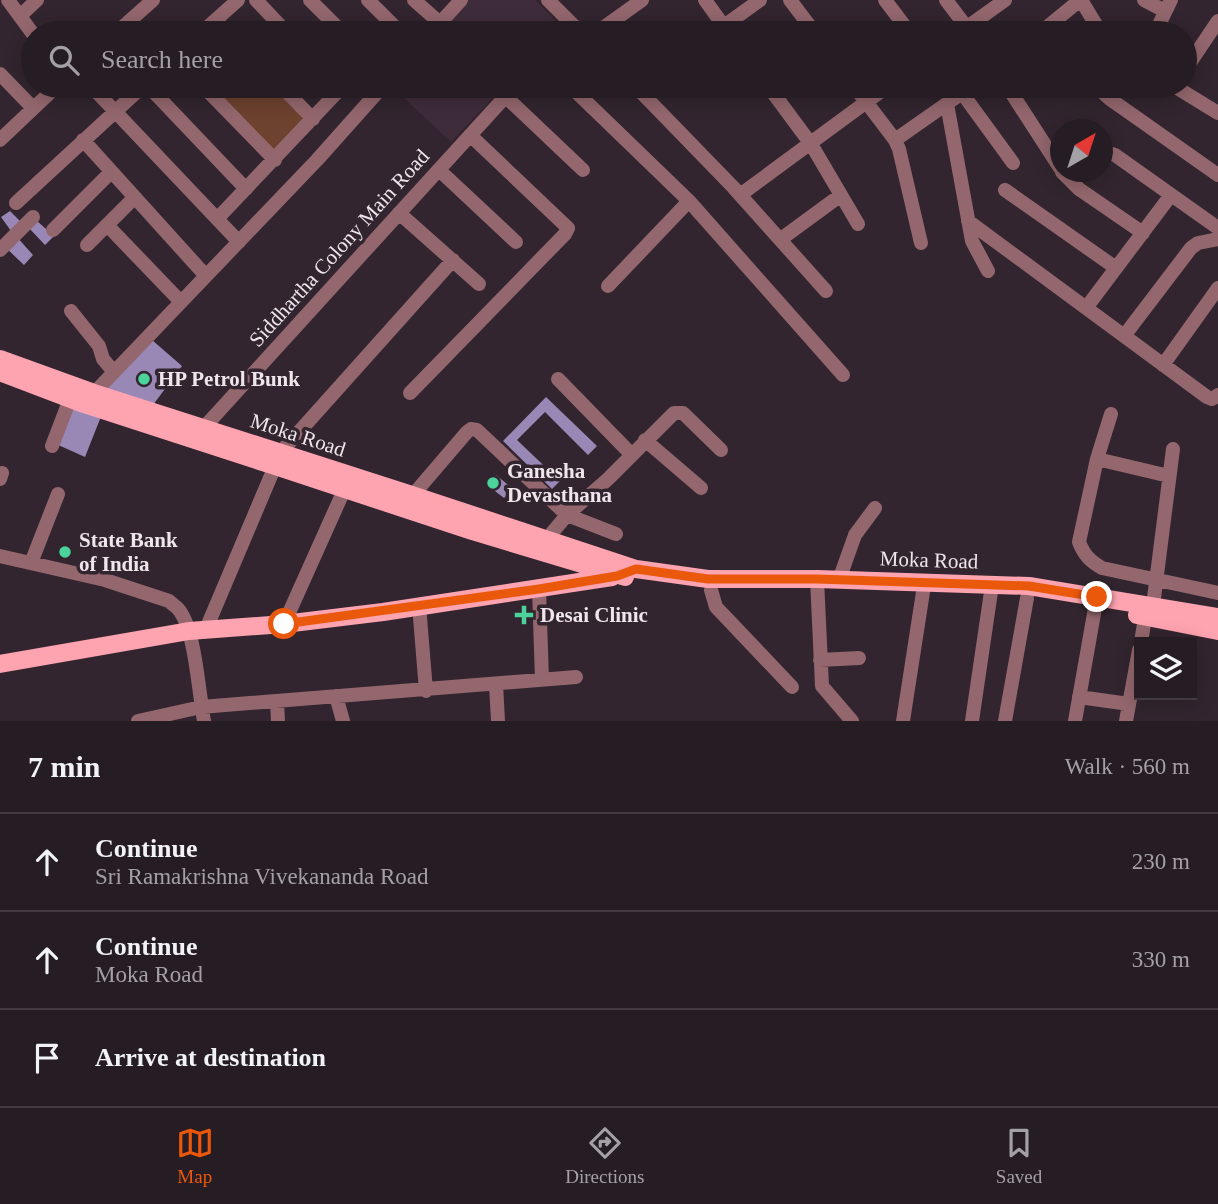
<!DOCTYPE html>
<html lang="en">
<head>
<meta charset="utf-8">
<style>
	body { margin:0; font-family:Georgia,serif; background:#2e252b; color:#f1f3f6 }
	.controls { position:absolute; right:21px; bottom:21px; display:grid; overflow:hidden; border-radius:0px; box-shadow:0 4px 18px #0003 }
	.controls button { width:63px; height:63px; display:grid; place-items:center; padding:0; border:0; border-bottom:2px solid #423a41; background:#261c23; color:#f1f3f6; font:35px sans-serif }
	.compass { position:absolute; left:1050px; top:119px; width:63px; height:63px; border-radius:50%; background:#261c23; box-shadow:0 4px 18px #0003; rotate:39deg }
	.stop { position:absolute; width:21px; height:21px; margin:-16px; border:5px solid #ea580c; border-radius:50%; background:#fff }
	.stop.end { background:#ea580c; border-color:#fff; box-shadow:0 2px 7px #0008 }
	.list { margin:0; padding:0; list-style:none }
	h2 { display:flex; justify-content:space-between; align-items:center; height:91px; margin:0; padding:0 28px; font-size:30px }
	h2 small { font-size:23px; font-weight:400; color:#a4a1a6 }
	.list li { display:grid; grid-template-columns:46px 1fr auto; gap:21px; align-items:center; box-sizing:border-box; height:98px; padding:0 28px; border-top:2px solid #423a41 }
	.list b { display:block; font-size:26px; white-space:nowrap }
	.list p { margin:0; font-size:23px; white-space:nowrap; color:#a4a1a6 }
	.list em { font-size:23px; font-style:normal; color:#a4a1a6 }
	.icon { flex:none; width:38px; height:38px; fill:none; stroke:currentColor; stroke-width:2; stroke-linecap:round; stroke-linejoin:round }
	.map { position:relative; flex:none; width:1218px; height:721px; overflow:hidden }
	.search { position:absolute; background:#261c23; box-shadow:0 4px 18px #0003; left:21px; right:21px; top:21px; height:77px; display:flex; align-items:center; gap:18px; box-sizing:border-box; padding:0 24px; border-radius:38px; color:#a4a1a6; font-size:26px }
	.sheet { height:385px; background:#261c23 }
	nav { display:flex; justify-content:space-around; align-items:center; box-sizing:border-box; height:98px; border-top:2px solid #423a41; background:#261c23; font-size:19px; color:#a4a1a6 }
	nav a { display:grid; justify-items:center; gap:4px }
	nav .on { color:#ea580c }
	.map>svg:first-child { display:block }
</style>
</head>
<body>
<div class="map">
<svg width="1218" height="721" viewBox="0 0 1218 721">
	<rect width="100%" height="100%" fill="#32252f"/>
	<path fill="#3f2c3a" d="M466,0H535L560,25L553,33H436Z
		M391,86H504L451,142Z"/>
	<path fill="#6d422e" d="M204,86H278L310,118L274,156Z"/>
	<path fill="#9988b5" d="M10,211L21,222L11,231L1,217Z
		M37,221L54,236L45,245L28,227Z
		M16,236L33,255L24,265L5,247Z
		M152,340L182,366L153,405L103,391Z
		M546,397L597,446L588,455L545,412L517,440L560,481L552,489L503,441Z
		M72,403L102,414L85,457L56,444Z
		M496,475L512,488L510,491L513,493L508,498L506,496L504,498L487,485Z"/>
	<g fill="none" stroke-linecap="round" stroke-linejoin="round">
		<path stroke="#93676d" stroke-width="14" d="M8,0L33,34
			M256,0L287,33
			M310,0L343,33
			M368,0L401,33
			M414,0L440,23
			M548,0L581,33
			M705,0L728,32
			M790,0L815,33
			M885,0L910,33
			M946,0L971,33
			M1081,0L1101,33
			M1144,0L1165,11
			M20,16L37,0
			M216,20L228,33
			M724,26L760,0
			M116,33L153,0
			M201,33L238,0
			M431,33L461,0
			M596,33L642,0
			M959,33L1005,0
			M1040,33L1080,0
			M1155,33L1171,0
			M1185,70L1218,21
			M0,74L33,108
			M91,86L239,242
			M148,86L246,189
			M203,86L275,160
			M281,86L313,119
			M570,86L689,201L843,375
			M635,86L733,187L826,291
			M768,86L811,144L858,224
			M854,86L895,140L899,149L921,243
			M1007,86L1060,168
			M1052,86L1055,90
			M1096,86L1110,99L1218,175
			M1174,86L1218,113
			M962,93L1013,163
			M505,96L583,170
			M947,104L972,241L988,271
			M0,140L57,86
			M83,140L206,276
			M895,140L972,86
			M1102,151L1115,155L1218,228
			M439,170L516,242
			M1062,172L1079,189L1143,233
			M1005,190L1116,268
			M740,195L888,86
			M16,203L143,86
			M399,213L479,284
			M217,219L343,86
			M968,221L1207,397L1212,399L1218,395
			M107,225L181,302
			M53,230L111,172
			M781,239L841,195
			M87,245L134,198
			M0,250L33,217
			M608,286L689,201
			M1086,308L1171,195
			M71,311L99,346L103,359L114,372
			M1124,336L1191,248L1198,243L1218,239
			M1163,365L1218,288
			M558,379L631,454
			M94,393L317,160L383,86
			M410,393L565,234L568,228L470,135
			M1111,414L1097,459L1079,542C1084,555 1090,561 1102,568L1218,593
			M199,433L515,86
			M645,440L701,488
			M52,446L70,399
			M1097,459L1169,476
			M0,479L2,473
			M413,495L467,432L471,429L477,430L567,515L616,534
			M546,540L567,515L608,479L674,413H683L721,450
			M0,556L105,580L169,601C173,605 179,608 181,613C195,633 199,694 204,721
			M31,563L58,494
			M817,579L822,686L852,721
			M839,580L855,535L875,508
			M539,589L542,680
			M711,590L716,607L792,687
			M419,605L426,691
			M1153,606L1173,449
			M284,624L345,488
			M210,629L209,622L281,452L453,260
			M1141,642L1147,606
			M820,660L859,658
			M496,684L498,721
			M336,696L343,721
			M1079,697L1129,704
			M277,701L278,721
			M138,721L201,707L576,677
			M903,721L923,592
			M972,721L992,585
			M1005,721L1027,598
			M1075,721L1095,608
			M1126,721L1139,650"/>
		<path stroke="#fea3b0" stroke-width="18" d="M0,359L94,393L406,493L636,569L708,579H817L1029,586L1218,617
			M0,372L84,404L275,466L472,531L625,577
			M1137,615L1218,631
			M0,664L189,631L284,624L383,612L612,577"/>
	</g>
	<g fill="none" stroke-linecap="round" stroke-linejoin="round">
		<path stroke="#ea580c" stroke-width="9" d="M284,624L539,589L617,576L636,569L708,579H817L1029,586L1097,597"/>
	</g>
	<g fill="#4cd39b" stroke="#32252f" stroke-width="2.5">
		<circle cx="144" cy="379" r="7"/>
		<circle cx="493" cy="483" r="7"/>
		<circle cx="65" cy="552" r="7"/>
		<path d="M520.5 604.5h7v7h7v7h-7v7h-7v-7h-7v-7h7z"/>
	</g>
	<g text-anchor="middle" stroke-width="7" stroke-linejoin="round" paint-order="stroke">
		<g font-size="21" fill="#efe6ec" stroke="#32252f">
			<text transform="translate(339 248) rotate(-48)" y="7">Siddhartha Colony Main Road</text>
			<text transform="translate(298 435) rotate(18)" y="7">Moka Road</text>
			<text transform="translate(929 560) rotate(2)" y="7">Moka Road</text>
		</g>
		<g font-size="21" font-weight="bold" fill="#efe6ec" stroke="#32252f" text-anchor="start">
			<text x="158" y="386">HP Petrol Bunk</text>
			<text x="507" y="478">Ganesha<tspan x="507" dy="24">Devasthana</tspan></text>
			<text x="79" y="547">State Bank<tspan x="79" dy="24">of India</tspan></text>
			<text x="540" y="622">Desai Clinic</text>
		</g>
	</g>
</svg>
<div class="controls">
<button><svg class="icon" aria-label="layers" viewBox="0 0 24 24"><path d="M12 4l9 5-9 5-9-5zM3 14l9 5 9-5"/></svg></button>
</div>
<svg class="compass" viewBox="-18 -18 36 36"><path d="M0-13l5 13h-10z" fill="#e53935"/><path d="M0 13l5-13h-10z" fill="#a4a1a6"/></svg>
<div class="stop" style="left:284px;top:624px"></div>
<div class="stop end" style="left:1097px;top:597px"></div>
<div class="search"><svg class="icon" aria-label="search" viewBox="0 0 24 24"><circle cx="10" cy="10" r="6"/><path d="M15 15l6 6"/></svg>Search here</div>
</div>
<section class="sheet">
<h2>7 min<small>Walk · 560 m</small></h2>
<ul class="list">
<li><svg class="icon" aria-label="ahead" viewBox="0 0 24 24"><path d="M12 20V5M6 11l6-6 6 6"/></svg><div><b>Continue</b><p>Sri Ramakrishna Vivekananda Road</p></div><em>230 m</em></li>
<li><svg class="icon" aria-label="ahead" viewBox="0 0 24 24"><path d="M12 20V5M6 11l6-6 6 6"/></svg><div><b>Continue</b><p>Moka Road</p></div><em>330 m</em></li>
<li><svg class="icon" aria-label="arrive" viewBox="0 0 24 24"><path d="M6 21V4h12l-3 4 3 4H6"/></svg><div><b>Arrive at destination</b></div></li>
</ul>
</section>
<nav>
<a class="on"><svg class="icon" aria-label="map" viewBox="0 0 24 24"><path d="M3 6l6-2 6 2 6-2v14l-6 2-6-2-6 2zM9 4v14M15 6v14"/></svg>Map</a>
<a><svg class="icon" aria-label="directions" viewBox="0 0 24 24"><path d="M12 3l9 9-9 9-9-9zM9 14v-3h6M13 9l2 2-2 2"/></svg>Directions</a>
<a><svg class="icon" aria-label="saved" viewBox="0 0 24 24"><path d="M7 4h10v16l-5-4-5 4z"/></svg>Saved</a>
</nav>
</body>
</html>
